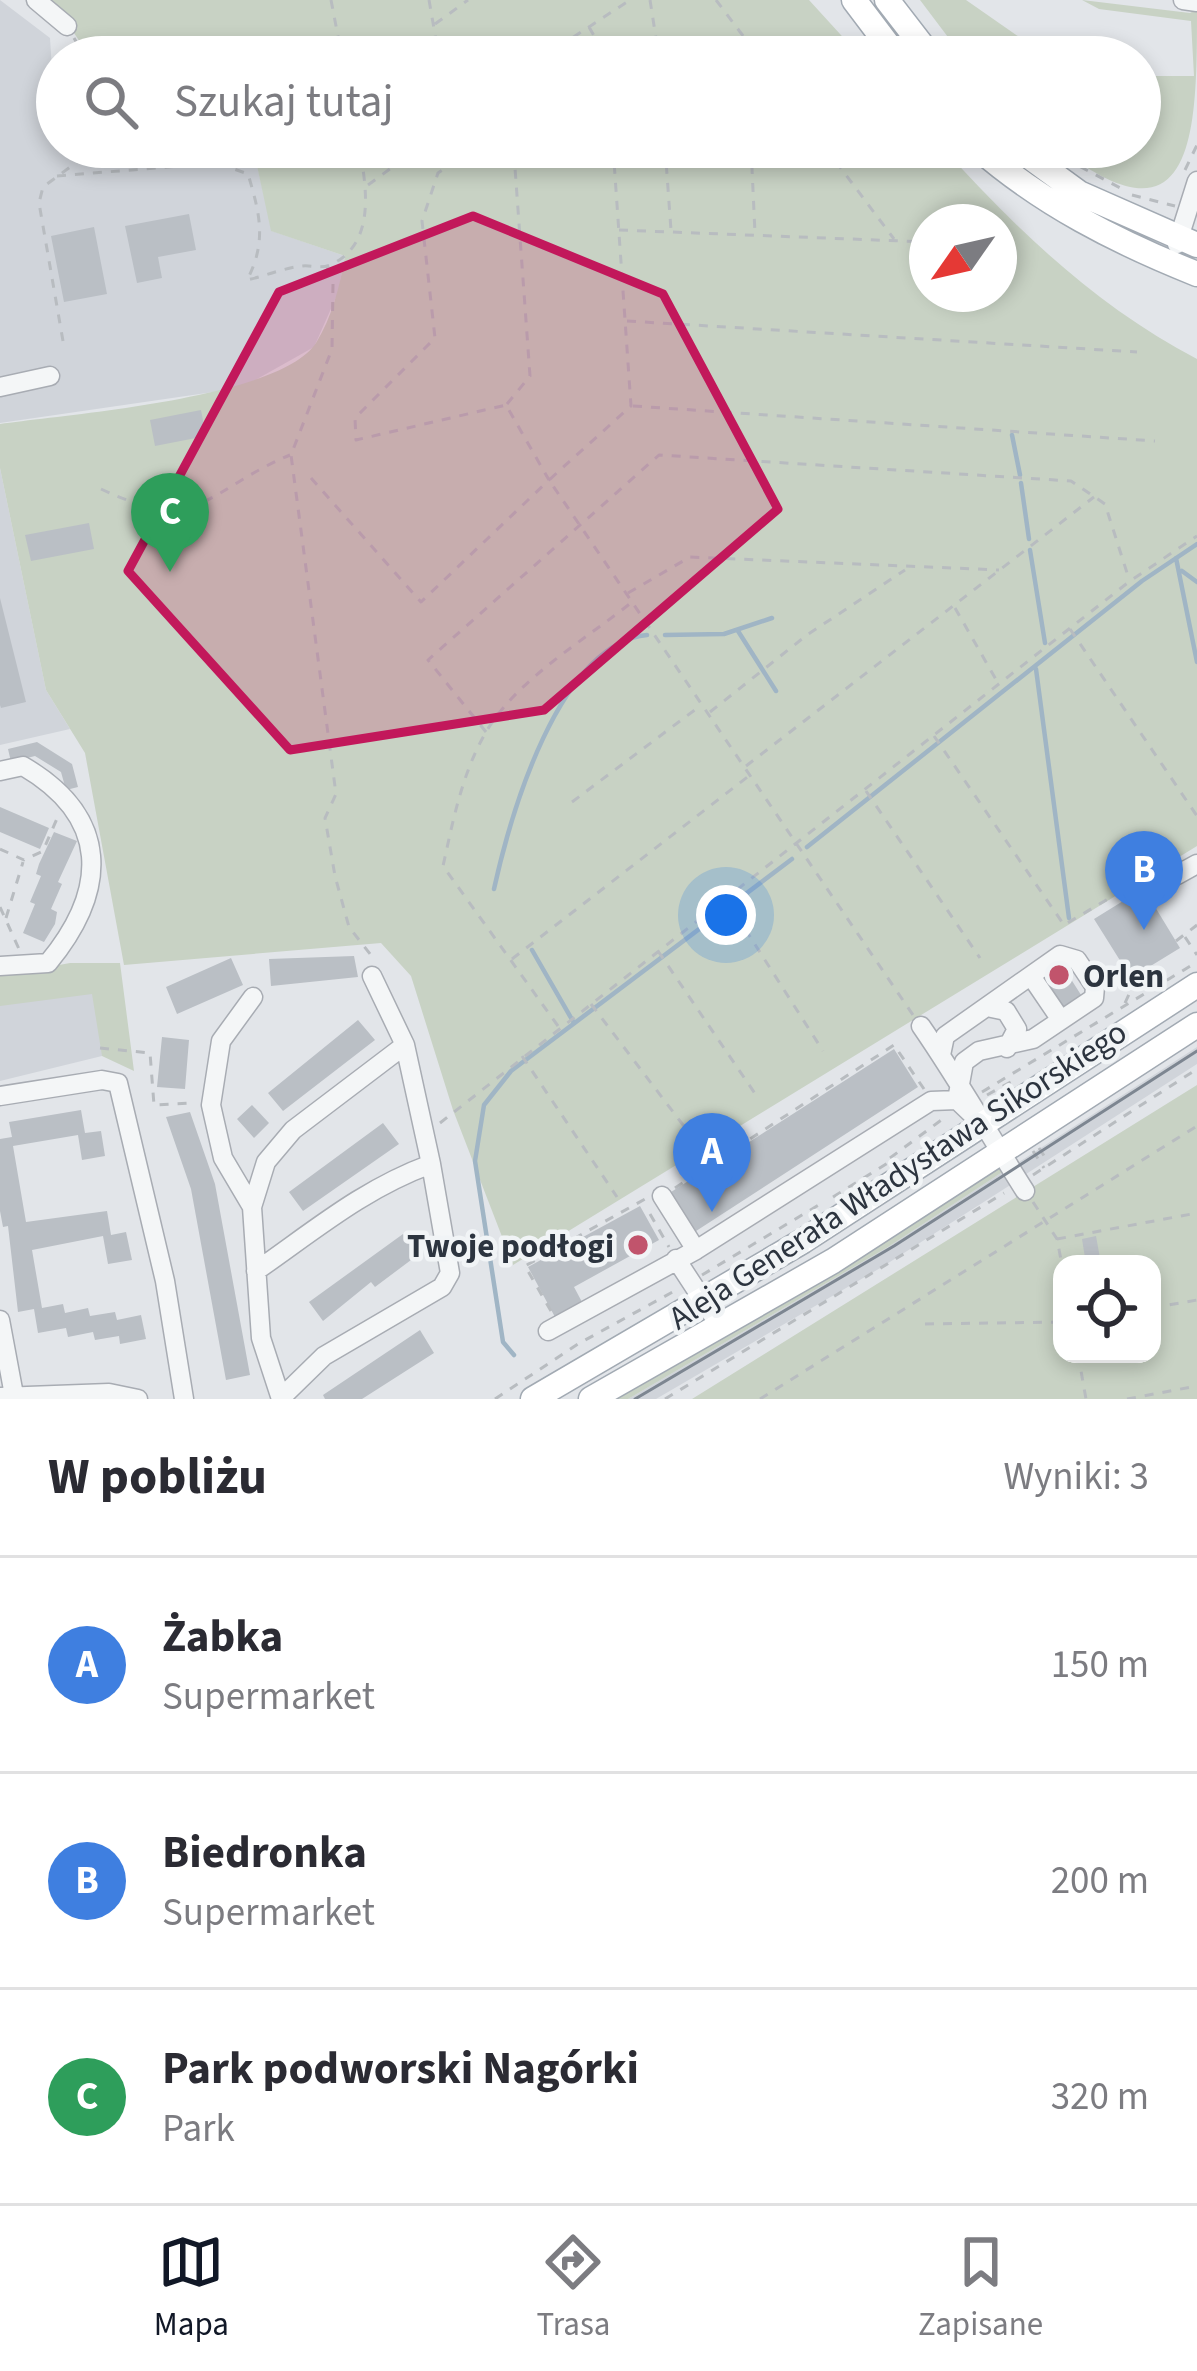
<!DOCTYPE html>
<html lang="pl">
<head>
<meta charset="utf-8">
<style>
	body { margin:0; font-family:"Source Sans 3",sans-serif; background:#f7f7f7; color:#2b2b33 }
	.controls { position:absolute; right:36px; bottom:36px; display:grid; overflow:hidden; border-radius:24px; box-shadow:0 6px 18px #0003 }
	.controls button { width:108px; height:108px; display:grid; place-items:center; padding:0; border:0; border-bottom:3px solid #e1e1e2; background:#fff; color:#2b2b33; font:60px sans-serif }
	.compass { position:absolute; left:909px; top:204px; width:108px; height:108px; border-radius:50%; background:#fff; box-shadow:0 6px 18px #0003; rotate:236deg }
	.you { position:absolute; left:726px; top:915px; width:42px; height:42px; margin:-30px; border:9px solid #fff; border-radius:50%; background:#1a73e8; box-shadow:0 0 0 18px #1a73e833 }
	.badge { display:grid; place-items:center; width:78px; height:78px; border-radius:50%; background:#111827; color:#fff; font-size:39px; font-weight:700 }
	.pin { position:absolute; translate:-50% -99px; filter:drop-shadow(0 3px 6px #0008) }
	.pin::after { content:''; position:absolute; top:63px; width:42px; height:36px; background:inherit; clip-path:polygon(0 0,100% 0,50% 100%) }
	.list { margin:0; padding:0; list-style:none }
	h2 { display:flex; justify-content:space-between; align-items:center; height:156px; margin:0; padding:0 48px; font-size:51px }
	h2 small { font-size:39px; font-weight:400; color:#7c7c81 }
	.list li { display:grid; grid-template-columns:78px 1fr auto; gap:36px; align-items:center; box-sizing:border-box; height:216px; padding:0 48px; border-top:3px solid #e1e1e2 }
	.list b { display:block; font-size:45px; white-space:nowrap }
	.list p { margin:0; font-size:39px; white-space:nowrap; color:#7c7c81 }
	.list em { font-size:39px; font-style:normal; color:#7c7c81 }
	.icon { flex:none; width:66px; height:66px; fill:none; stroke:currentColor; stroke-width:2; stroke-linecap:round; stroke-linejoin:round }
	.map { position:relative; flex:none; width:1197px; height:1399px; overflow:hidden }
	.search { position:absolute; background:#fff; box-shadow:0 6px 18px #0003; left:36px; right:36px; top:36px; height:132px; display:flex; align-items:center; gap:30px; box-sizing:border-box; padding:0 42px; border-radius:66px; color:#7c7c81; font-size:45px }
	.sheet { height:804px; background:#fff }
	nav { display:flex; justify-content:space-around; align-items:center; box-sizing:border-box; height:168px; border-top:3px solid #e1e1e2; background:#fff; font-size:33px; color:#7c7c81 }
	nav a { display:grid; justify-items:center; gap:6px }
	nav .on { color:#111827 }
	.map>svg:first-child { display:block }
</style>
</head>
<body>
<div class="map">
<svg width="1197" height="1399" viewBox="0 0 1197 1399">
	<rect width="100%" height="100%" fill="#e2e5e9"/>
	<path fill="#d0d4da" d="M0,0L50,38L57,147H253L272,231L345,256L338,293L314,347L241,388L0,423Z
		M0,468L46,690L70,729L0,745Z
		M101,979L102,1056L0,1081V994Z
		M1197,1047V1064L1023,1176L1016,1164Z
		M1004,1171L1015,1182L882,1267L656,1399H628L888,1247Z"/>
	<path fill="#c8d2c4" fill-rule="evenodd" d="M52,0H809L861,57H90Z
		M920,0H966L1048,57H963Z
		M1082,0L1190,13L1197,9C1197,128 1197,256 1058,147H1140V76H1194L1191,21L1099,9Z
		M253,147H942C1018,231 1096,306 1197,359V846L513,1265L453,1110L411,976L381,943L124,965L85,753L46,690L0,468V424C67,414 279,399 316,343C332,317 340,286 345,256L271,231ZM927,222H999V294H927Z
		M70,963H120L134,1071L102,1056L92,994L0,1006V976Z
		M1197,1085V1399H692ZM1062,1264H1152V1354H1062Z
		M996,1169L1004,1171L888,1247L628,1399H610Z"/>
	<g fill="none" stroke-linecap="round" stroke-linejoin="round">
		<path stroke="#a0b5c5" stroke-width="4.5" d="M1012,435L1020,475
			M1021,483L1029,539
			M1030,550L1045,643
			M1176,558L1197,662
			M1182,571L1197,582
			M738,631L776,691
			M665,635L724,634L772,618
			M1036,669L1069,918
			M807,847L1142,581L1197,544
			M494,889C510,817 558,644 647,635
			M532,950L574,1023
			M514,1355L503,1342L475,1161L484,1105L511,1071L792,859"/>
	</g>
	<path fill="#babfc5" d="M189,214L196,250L158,257L162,278L137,283L125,226Z
		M94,227L107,294L64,302L51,236Z
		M201,410L206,436L155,446L150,420Z
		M89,523L94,549L31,561L25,535Z
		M0,598L26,702L1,708L0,705Z
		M37,742L72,764L78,787L66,790L61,772L35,756L11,762L8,749Z
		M0,807L49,828L40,849L0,832Z
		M54,832L77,841L58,882L62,884L51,909L57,912L55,924L44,942L23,933L35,904L30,902L41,876L36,874L39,864Z
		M1136,893L1142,902L1149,897L1180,948L1131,978L1094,919Z
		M354,956L358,977L271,986L269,959Z
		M231,958L243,985L177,1014L166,987Z
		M1060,962L1083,998L1065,1010L1042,974Z
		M358,1020L375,1040L283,1111L268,1093Z
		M162,1037L189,1040L185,1089L157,1087Z
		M894,1049L918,1087L693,1233L668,1194Z
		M252,1105L269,1123L254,1138L237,1119Z
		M81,1110L85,1133L101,1131L105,1156L82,1160L78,1135L13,1146L26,1222L107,1211L111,1235L126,1232L132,1260L108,1264L103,1236L32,1250L42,1308L63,1304L65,1313L88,1308L90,1316L115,1312L117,1320L141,1315L146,1339L120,1344L119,1336L95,1340L93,1332L68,1337L66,1328L38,1333L34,1309L18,1312L8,1226L3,1227L0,1211V1139L12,1137L9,1122Z
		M190,1112L215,1184L250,1375L226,1380L191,1189L166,1117Z
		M383,1123L399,1144L303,1211L289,1192Z
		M640,1206L659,1240L574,1287L582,1302L555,1317L528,1267Z
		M403,1234L419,1254L375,1287L371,1282L323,1321L309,1302Z
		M1096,1236L1101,1264H1086L1082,1239Z
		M420,1330L434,1353L362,1399H325L323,1395Z"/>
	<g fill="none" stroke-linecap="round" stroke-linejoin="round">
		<defs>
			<path id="minor" d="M36,0L67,26
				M1183,0L1197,2
				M1177,244L1197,181
				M0,387L50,376
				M0,771L23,766C110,817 109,889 48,963L0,966
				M1177,875L1197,864
				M372,976L405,1045
				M1031,976L1061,1020
				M253,997L221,1041L211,1105L223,1158L252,1207L261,1338L281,1399
				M987,1007L1006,1011L1017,1029L1007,1048
				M921,1026C959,1081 990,1136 1025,1191
				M941,1055L945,1036L1060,955L1077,960L1095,987L1094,998L1033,1039L979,1051L964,1062L957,1100
				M0,1096L102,1080L118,1083L165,1281L184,1399
				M662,1196L696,1250
				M252,1207L266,1162L293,1130L405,1045L431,1164
				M676,1259L712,1314L727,1324
				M256,1271C315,1230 363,1189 431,1164L450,1273L442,1287L324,1356L281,1398
				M0,1320L14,1395
				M548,1331L696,1250L931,1101L957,1100L981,1123
				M0,1397L109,1393L138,1399"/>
			<path id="major" d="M854,0L897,57
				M887,0L931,57
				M977,147C1042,204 1117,242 1197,274
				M1016,147L1079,193L1197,245
				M533,1399L803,1241L1197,985
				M591,1399L833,1261L1197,1025"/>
		</defs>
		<use href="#minor" stroke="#a8acb3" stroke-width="21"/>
		<use href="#major" stroke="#a2aab3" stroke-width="27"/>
		<path stroke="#b8bcc0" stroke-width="3" stroke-dasharray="9 9" stroke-linecap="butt" d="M331,0L342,57
			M429,0L439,57
			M650,0L659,57
			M716,0L759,57
			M435,24L468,0
			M589,27L606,57
			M74,38L85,57
			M746,41L747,57
			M543,57L630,0
			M613,147L631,406L549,480L913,1015
			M665,147L671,230
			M751,147L755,233
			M825,147L894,239
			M1064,158L1124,190
			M1185,170L1197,145
			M57,176L217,163L248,174C260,214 267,242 247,280C265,276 284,268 302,266C312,265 321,269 330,265C376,245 367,187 359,147
			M368,185L420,147
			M1132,195L1175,206
			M619,230L927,242
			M327,267L333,283L332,349L291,455L336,794L325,818L335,876L349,927L374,959
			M627,321L1137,352
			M63,341L39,203L43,187L81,159V147
			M507,404L530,376L514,154
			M633,406L1155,441
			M311,478L421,602L549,480L506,405L356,440L355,418L435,338L422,221L438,173L476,147
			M101,489C200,536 206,490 290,455
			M628,593L690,557L999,570
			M955,608L998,683
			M1070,629L1197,816
			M710,712L807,635L905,570
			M486,732L428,660L659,455L1071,481L1105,504L1129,579
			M934,736L1064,925L1162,867
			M746,766L1094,497
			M866,791L980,958
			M572,802L700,706
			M0,849L24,860L43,851L59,814
			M1121,855L1137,880
			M726,899L823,1051
			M0,907L19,949
			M6,918L23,862
			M1185,937L1197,955
			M1176,941L1197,925
			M658,951L758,1098
			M512,959L750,775
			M1125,1003L1135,981
			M591,1004L699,1146
			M558,1026L443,866C453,821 462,773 486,732C517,679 585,640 632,602
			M100,1048L150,1053L154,1105L192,1103
			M522,1056L617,1197
			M982,1092L1197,962
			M987,1095L1016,1079
			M440,1123L1130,581L1197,536
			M1039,1148L1050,1165
			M1033,1151L1044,1168
			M890,1158L944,1118
			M1033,1175L1197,1069
			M675,1188L894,1045L924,1089
			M833,1197L896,1158
			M1033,1202L1057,1239L1062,1265
			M650,1214L669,1247
			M1057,1239L1197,1213
			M702,1275L822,1203
			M1152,1308L1197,1300
			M551,1311L525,1266L645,1199
			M925,1324L1062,1322
			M1078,1354L1086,1399
			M495,1399L578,1344L678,1289
			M665,1399L1004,1193
			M760,1399L1197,1126
			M1127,1399L1197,1386"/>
		<use href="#minor" stroke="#f4f6f7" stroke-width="18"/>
		<use href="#major" stroke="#fff" stroke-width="24"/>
		<path stroke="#7d8691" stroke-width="3" d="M635,1399L894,1246L1197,1051"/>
	</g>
	<path fill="#c2185b" fill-opacity="0.2" stroke="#c2185b" stroke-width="9" stroke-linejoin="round" d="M473,216L663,294L778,509L544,710L290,750L128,571L279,292Z"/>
	<g fill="#c1546c" stroke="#f1f4f6" stroke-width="4.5">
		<circle cx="1059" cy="975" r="12"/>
		<circle cx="638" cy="1245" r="12"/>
	</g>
	<g text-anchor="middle" stroke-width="9" stroke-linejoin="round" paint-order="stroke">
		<g font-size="33" font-weight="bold" fill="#2c343f" stroke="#f1f4f6" text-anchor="start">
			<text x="1083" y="987">Orlen</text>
			<text x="614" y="1257" text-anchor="end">Twoje podłogi</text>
		</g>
		<g font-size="33" fill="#2c343f" stroke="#f1f4f6">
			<text transform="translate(897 1174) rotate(-33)" y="12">Aleja Generała Władysława Sikorskiego</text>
		</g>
	</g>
</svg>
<div class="controls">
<button><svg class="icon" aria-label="locate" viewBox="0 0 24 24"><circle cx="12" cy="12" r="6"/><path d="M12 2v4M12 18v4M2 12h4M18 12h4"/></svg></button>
</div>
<svg class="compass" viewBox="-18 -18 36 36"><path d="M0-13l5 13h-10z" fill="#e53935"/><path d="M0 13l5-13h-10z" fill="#7c7c81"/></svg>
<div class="you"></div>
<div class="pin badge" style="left:712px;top:1212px;background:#3f7fe0">A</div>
<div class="pin badge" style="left:1144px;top:930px;background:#3f7fe0">B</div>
<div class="pin badge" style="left:170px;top:572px;background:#2e9e5b">C</div>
<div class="search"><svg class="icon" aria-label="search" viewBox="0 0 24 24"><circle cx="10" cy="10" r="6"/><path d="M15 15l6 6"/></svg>Szukaj tutaj</div>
</div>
<section class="sheet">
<h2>W pobliżu<small>Wyniki: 3</small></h2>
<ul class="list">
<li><span class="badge" style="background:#3f7fe0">A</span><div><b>Żabka</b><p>Supermarket</p></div><em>150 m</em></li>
<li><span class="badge" style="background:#3f7fe0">B</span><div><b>Biedronka</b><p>Supermarket</p></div><em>200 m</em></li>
<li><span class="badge" style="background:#2e9e5b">C</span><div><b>Park podworski Nagórki</b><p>Park</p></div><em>320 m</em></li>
</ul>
</section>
<nav>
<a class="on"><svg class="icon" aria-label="map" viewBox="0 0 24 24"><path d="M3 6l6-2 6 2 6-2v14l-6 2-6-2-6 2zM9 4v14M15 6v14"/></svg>Mapa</a>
<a><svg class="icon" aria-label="directions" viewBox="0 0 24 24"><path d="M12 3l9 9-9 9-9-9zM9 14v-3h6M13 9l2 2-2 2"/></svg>Trasa</a>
<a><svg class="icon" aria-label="saved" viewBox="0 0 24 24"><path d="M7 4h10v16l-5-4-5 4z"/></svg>Zapisane</a>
</nav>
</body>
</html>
